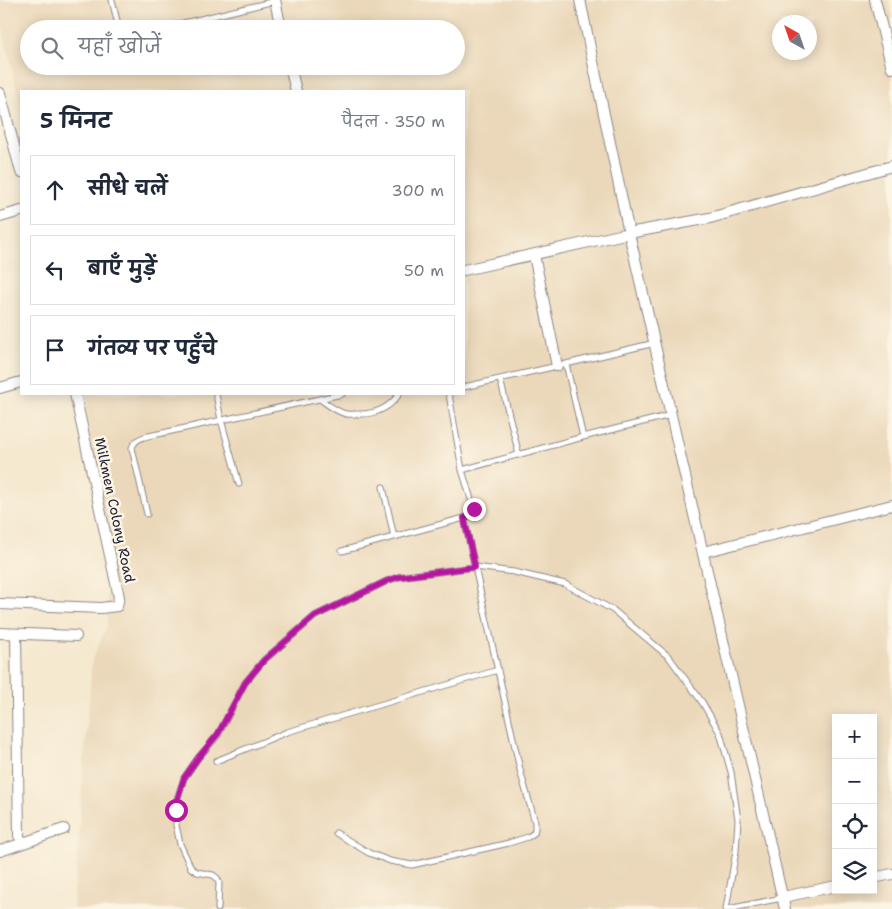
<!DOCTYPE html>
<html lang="hi">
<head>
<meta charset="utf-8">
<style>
	body { margin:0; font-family:"Shantell Sans","Playpen Sans Deva",sans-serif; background:#f2f2f3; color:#1f2937 }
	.controls { position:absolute; right:15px; bottom:15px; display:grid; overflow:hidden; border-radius:0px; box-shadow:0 2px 12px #0003 }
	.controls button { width:45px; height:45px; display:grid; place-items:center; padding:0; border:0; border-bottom:1px solid #e0e1e3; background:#fff; color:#1f2937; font:25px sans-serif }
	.compass { position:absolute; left:772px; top:15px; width:45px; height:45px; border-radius:50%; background:#fff; box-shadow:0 2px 12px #0003; rotate:320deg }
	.stop { position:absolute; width:15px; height:15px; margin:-11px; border:4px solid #b5179e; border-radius:50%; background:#fff }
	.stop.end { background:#b5179e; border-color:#fff; box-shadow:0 1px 5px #0008 }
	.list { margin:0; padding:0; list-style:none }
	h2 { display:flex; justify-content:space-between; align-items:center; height:65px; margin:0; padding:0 20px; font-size:21px }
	h2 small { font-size:16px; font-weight:400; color:#747a83 }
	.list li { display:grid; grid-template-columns:32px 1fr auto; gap:15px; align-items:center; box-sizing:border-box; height:70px; margin:0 10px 10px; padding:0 10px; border:1px solid #e0e1e3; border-radius:0px }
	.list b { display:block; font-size:19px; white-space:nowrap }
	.list em { font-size:16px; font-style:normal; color:#747a83 }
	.icon { flex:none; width:28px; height:28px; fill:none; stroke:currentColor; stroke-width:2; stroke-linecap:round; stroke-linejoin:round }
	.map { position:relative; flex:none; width:892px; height:909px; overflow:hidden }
	.search { position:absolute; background:#fff; box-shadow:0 2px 12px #0003; left:20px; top:20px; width:445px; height:55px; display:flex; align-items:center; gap:12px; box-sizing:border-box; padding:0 18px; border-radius:28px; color:#747a83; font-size:19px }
	.panel { position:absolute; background:#fff; box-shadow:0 2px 12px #0003; left:20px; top:90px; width:445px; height:305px; border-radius:0px }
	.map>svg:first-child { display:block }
</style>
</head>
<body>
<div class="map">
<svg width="892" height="909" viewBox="0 0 892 909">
	<rect width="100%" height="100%" fill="#fcf5e5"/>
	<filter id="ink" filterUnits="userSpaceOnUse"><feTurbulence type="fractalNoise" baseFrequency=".02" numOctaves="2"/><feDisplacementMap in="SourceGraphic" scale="10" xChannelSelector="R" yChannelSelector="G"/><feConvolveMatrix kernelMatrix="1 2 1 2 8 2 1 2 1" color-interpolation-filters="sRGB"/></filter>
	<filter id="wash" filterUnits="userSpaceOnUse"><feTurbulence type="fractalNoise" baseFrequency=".0096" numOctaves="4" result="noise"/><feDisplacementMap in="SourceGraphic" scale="20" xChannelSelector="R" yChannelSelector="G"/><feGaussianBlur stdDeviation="1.12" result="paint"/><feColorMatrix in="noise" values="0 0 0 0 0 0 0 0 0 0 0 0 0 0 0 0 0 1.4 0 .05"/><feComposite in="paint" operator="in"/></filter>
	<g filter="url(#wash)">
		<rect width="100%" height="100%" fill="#f5e9d0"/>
		<path fill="#ebd8ba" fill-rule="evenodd" d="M0,0H888L892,15V909H73L92,660L107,626V577L85,394H464V91H21V107L0,16ZM780,22H810V52H780ZM29,29H456V66H29ZM836,718H873V890H836Z"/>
	</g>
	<g filter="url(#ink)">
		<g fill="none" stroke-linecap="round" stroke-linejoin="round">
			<defs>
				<path id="lane" d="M112,0L119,29
					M159,29L275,1
					M566,364L655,343
					M500,379L519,455
					M464,387L566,364L583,437L671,415
					M216,394L221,420L239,484
					M320,399C327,404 334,410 343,413C347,415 351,414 355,414C373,415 389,409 399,394
					M462,470L583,437
					M383,487L394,537
					M147,514L132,448C135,437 148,436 158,434L342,394
					M342,551L464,518L471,515L474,509L462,470L449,394
					M216,761L287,732L498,670
					M336,833L369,853L390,861L412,865L509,843L528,837L534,833L535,829V822L521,774L464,518
					M218,909L219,882L217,878L213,875L197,872L191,868L180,844L176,825V810L177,800L184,778L198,758L218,735L245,683L264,660L315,616L387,581L398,577L475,567L514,572L565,584L613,610L669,657L702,702L720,733L731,772L738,820L736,851L726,909
					M728,909L782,898"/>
				<path id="street" d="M275,0L281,29
					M580,0L629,233L785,909
					M875,0L892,68
					M290,66L296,91
					M0,93L21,172
					M0,217L21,211
					M534,255L557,366
					M464,270L629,233L710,218L892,166
					M0,388L21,382
					M703,552L892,505
					M0,604L101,608L117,606L119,597L75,394
					M0,633L76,636
					M16,634L19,836
					M0,851L64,829
					M873,878L892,874
					M783,897L836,886"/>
			</defs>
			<use href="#lane" stroke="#8c8686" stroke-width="7"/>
			<use href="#street" stroke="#8c8686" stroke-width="12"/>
			<use href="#lane" stroke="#fff" stroke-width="5"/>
			<use href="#street" stroke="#fff" stroke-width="10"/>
		</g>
	</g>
	<g fill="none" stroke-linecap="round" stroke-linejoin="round" filter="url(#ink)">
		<path stroke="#b5179e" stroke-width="6" d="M176,810L177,800L184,778L198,758L218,734L245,683L264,660L315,616L387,581L398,577L475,567L464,518L472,515L474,509"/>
	</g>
	<g text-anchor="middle" stroke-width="5" stroke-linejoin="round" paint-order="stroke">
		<g font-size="14" fill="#22223b" stroke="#fcf5e5">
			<text transform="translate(115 510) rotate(78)" y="5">Milkmen Colony Road</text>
		</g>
	</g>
</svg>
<div class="controls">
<button>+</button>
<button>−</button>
<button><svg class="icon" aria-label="locate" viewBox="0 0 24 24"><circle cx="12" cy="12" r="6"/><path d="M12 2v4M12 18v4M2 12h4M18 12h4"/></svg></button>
<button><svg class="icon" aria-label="layers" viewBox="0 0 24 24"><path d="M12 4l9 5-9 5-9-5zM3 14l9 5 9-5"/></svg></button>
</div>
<svg class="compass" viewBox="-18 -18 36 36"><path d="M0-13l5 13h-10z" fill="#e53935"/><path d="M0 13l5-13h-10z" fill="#747a83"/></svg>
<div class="stop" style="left:176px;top:810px"></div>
<div class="stop end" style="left:474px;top:509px"></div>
<div class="search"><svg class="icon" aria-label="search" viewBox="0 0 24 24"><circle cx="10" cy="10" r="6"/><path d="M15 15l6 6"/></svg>यहाँ खोजें</div>
<section class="panel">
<h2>5 मिनट<small>पैदल · 350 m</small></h2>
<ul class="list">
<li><svg class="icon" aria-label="ahead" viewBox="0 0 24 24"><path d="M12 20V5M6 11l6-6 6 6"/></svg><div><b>सीधे चलें</b></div><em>300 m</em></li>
<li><svg class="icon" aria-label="left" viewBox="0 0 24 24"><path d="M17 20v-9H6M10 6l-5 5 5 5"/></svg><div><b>बाएँ मुड़ें</b></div><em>50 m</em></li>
<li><svg class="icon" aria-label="arrive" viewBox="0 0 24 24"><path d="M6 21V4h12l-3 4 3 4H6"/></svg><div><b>गंतव्य पर पहुँचे</b></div></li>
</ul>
</section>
</div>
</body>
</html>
